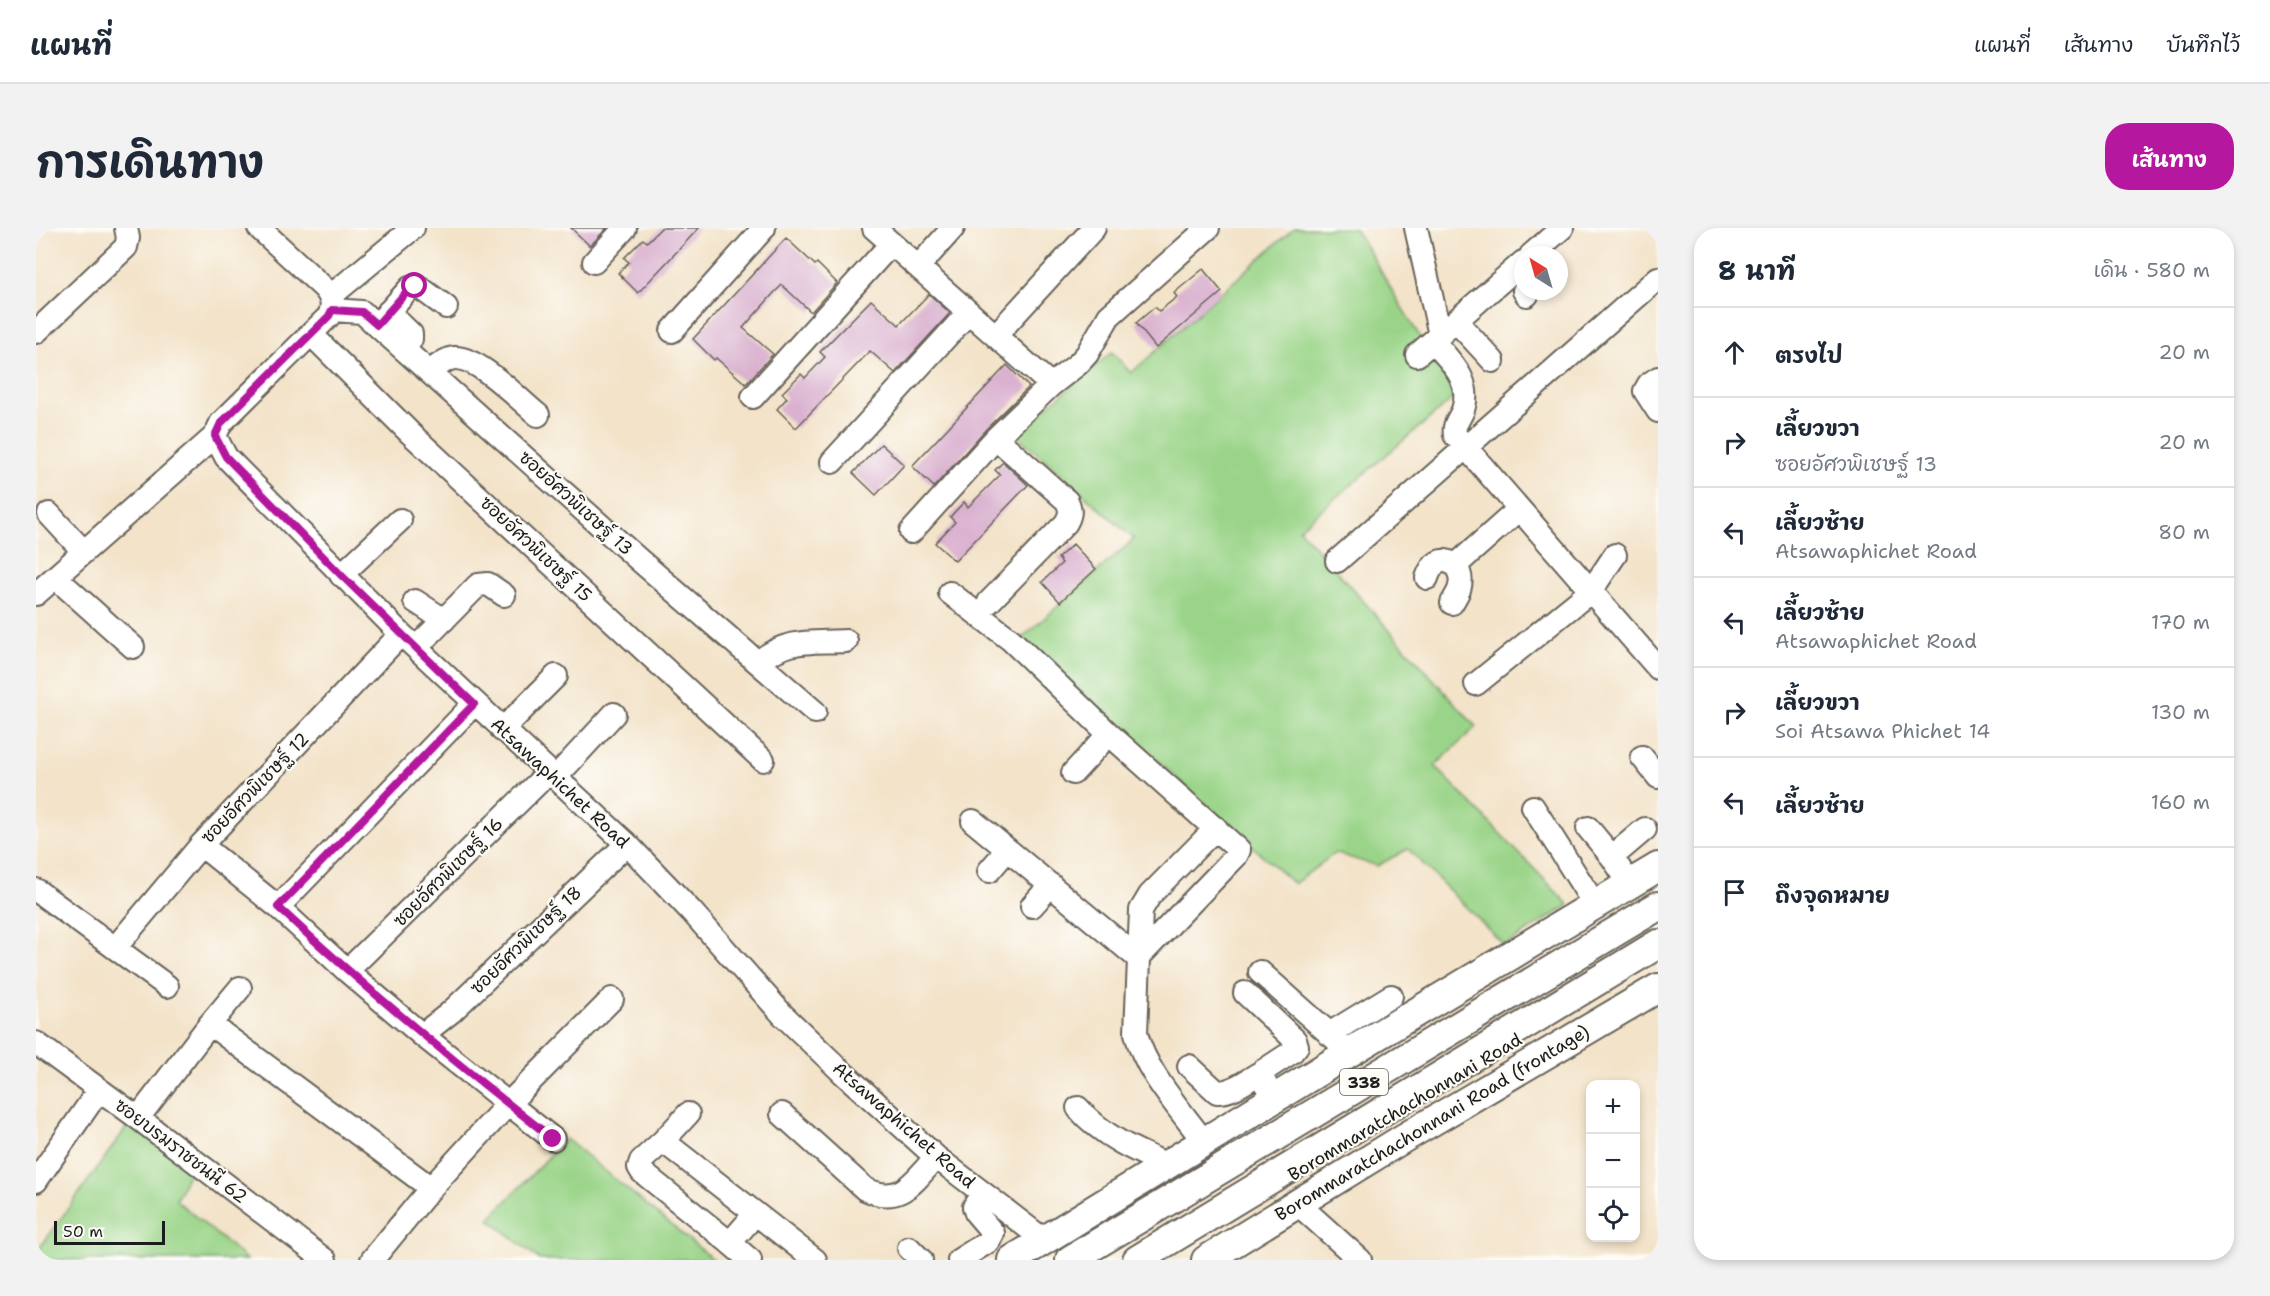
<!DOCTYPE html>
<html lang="th">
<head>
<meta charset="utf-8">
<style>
	body { margin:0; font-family:"Shantell Sans","Playpen Sans Thai",sans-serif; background:#f2f2f3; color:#1f2937 }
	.controls { position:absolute; right:18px; bottom:18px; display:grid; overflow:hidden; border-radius:12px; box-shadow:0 3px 9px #0003 }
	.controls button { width:54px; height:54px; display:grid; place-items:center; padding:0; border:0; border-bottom:2px solid #e0e1e3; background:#fff; color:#1f2937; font:30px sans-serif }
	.compass { position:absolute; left:1478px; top:18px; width:54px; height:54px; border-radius:50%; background:#fff; box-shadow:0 3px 9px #0003; rotate:323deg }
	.scale { position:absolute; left:18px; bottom:15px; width:111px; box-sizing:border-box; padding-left:6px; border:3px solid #1c1c1c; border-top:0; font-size:16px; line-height:21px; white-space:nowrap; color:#1c1c1c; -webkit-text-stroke:4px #fdfcf7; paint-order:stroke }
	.stop { position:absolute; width:18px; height:18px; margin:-14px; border:4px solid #b5179e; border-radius:50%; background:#fff }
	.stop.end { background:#b5179e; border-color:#fff; box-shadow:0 2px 6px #0008 }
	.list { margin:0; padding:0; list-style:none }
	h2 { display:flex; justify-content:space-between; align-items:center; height:78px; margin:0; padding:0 24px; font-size:26px }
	h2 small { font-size:20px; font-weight:400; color:#747a83 }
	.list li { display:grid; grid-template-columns:39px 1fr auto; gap:18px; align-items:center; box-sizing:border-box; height:90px; padding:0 24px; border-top:2px solid #e0e1e3 }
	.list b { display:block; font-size:22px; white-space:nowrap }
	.list p { margin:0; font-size:20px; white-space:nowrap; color:#747a83 }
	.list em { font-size:20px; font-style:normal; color:#747a83 }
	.icon { flex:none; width:33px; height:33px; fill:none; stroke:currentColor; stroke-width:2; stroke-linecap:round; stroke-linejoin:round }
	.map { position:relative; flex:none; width:1622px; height:1032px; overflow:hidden; border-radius:24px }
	header { display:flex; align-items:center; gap:36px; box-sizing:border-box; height:84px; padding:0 30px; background:#fff; border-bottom:2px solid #e0e1e3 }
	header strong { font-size:28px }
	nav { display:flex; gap:33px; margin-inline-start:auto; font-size:21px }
	.intro { display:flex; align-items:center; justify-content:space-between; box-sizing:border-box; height:144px; padding:0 36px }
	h1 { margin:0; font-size:42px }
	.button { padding:15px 27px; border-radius:24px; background:#b5179e; color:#fff; font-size:21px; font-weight:700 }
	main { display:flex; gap:36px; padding:0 36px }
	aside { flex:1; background:#fff; border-radius:24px; box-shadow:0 3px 9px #0003 }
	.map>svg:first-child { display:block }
</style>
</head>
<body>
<header>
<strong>แผนที่</strong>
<nav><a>แผนที่</a><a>เส้นทาง</a><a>บันทึกไว้</a></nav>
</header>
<div class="intro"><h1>การเดินทาง</h1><a class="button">เส้นทาง</a></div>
<main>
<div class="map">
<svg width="1622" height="1032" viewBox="0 0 1622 1032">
	<rect width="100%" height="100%" fill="#fdfcf7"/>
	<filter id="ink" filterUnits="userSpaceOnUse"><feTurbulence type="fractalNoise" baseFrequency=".0167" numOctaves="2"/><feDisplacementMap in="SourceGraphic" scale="12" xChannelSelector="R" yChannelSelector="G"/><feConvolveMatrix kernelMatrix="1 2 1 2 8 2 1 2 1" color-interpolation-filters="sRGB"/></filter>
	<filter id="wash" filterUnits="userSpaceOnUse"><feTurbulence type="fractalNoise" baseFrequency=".008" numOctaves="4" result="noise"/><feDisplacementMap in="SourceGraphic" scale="24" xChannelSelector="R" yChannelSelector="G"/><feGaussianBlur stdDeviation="1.35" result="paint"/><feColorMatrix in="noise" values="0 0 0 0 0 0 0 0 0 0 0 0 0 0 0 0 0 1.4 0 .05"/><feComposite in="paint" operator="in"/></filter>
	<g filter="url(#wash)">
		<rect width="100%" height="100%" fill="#f3e3c9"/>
		<path fill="#9ad488" stroke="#5b7852" stroke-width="1.5" d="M1258,0H1318C1339,31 1356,64 1376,96C1390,120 1409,142 1420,168L1263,301L1440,499L1399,538L1533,677L1469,718L1372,621L1341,638L1299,625L1258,656L986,410L1098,311L979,206L1076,124L1095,145Z
			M93,896L155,940L140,972L211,1032H0V1025Z
			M530,911L678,1032H504L453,991Z"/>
		<g id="blocks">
			<path fill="#dab2d0" d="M535,0H571L554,18Z
				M625,0H663L602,65L582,45L593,34L588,30L607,11L611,14Z
				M750,10L779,37L781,35L801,55L775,84L746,57L737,66L707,100L737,126L710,156L680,130L678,132L657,111Z
				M1167,41L1186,64L1120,120L1100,95L1119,79L1123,83L1141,69L1138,65Z
				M893,66L914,85L859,145L834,123L760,200L741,181L751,170L746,165L765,146L769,150L789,129L784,124L835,72L863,97Z
				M971,137L993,159L950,201L898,259L876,238Z
				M845,216L868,237L840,267L817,245Z
				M967,234L992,257L919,333L899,315L919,294L914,289L928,274L932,279L964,247L959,242Z
				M1037,316L1060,341L1024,374L1006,354L1026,335L1022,330Z"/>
		</g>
	</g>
	<g filter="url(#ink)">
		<use href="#blocks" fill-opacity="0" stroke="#676259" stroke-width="1.5"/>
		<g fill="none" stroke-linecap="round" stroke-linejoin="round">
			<defs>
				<path id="minor" d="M223,0L288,60C296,70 298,76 293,88L185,195L179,208L190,229L365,406L591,616L656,684L746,786L806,844L900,929L1008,1012
					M838,0L1015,157
					M1380,0L1404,107
					M1495,27L1526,0
					M558,34L589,0
					M882,39L917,0
					M1488,63L1491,67
					M293,66L302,62L377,0
					M296,82L326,84L602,331L779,484
					M352,84L375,106V111L369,122
					M1420,93L1457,133
					M341,97L374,60L383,59L410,79
					M636,103L728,0
					M0,104L90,19L92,10L90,0
					M275,106L374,205L727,532
					M960,107L1058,0
					M1397,113C1414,133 1437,153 1427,182C1423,192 1417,196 1419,207L1622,440
					M1381,127L1487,34
					M393,144C401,139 409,131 418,130C442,128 483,172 502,187
					M1622,150L1613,156L1609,163L1622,183
					M717,169L855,16
					M796,234L933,84
					M13,286L47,323
					M875,304L960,210L1015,157L1042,136L1051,126L1073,88L1172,0
					M1301,333L1622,50
					M1419,338L1483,281
					M305,347L364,292
					M19,349L97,419
					M1391,350C1401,318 1432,336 1423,362C1421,367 1418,371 1416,375
					M914,365L975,412L1073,506L1203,622L1200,628L1102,730L937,593
					M0,366L179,208
					M379,373L408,392
					M953,374L1030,295C1035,286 1035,282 1031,273L960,210
					M380,420L442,357L452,356L468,367
					M722,434C752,410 773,415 810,413
					M1440,456L1555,363L1579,327
					M466,502L520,448
					M1606,529L1622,549
					M1037,545L1073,506
					M519,550L578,486
					M1497,579L1559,677
					M1552,600L1576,629L1594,656
					M165,617L242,679L311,743L386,807L517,911
					M1576,629L1609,601
					M953,643L971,622
					M0,662L131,758
					M996,678L1015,657
					M242,679L438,476
					M79,720L165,617L365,406
					M311,743L513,544
					M1224,744L1314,824
					M1209,765L1259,812L1261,818L1256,824L1224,845
					M174,796L395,960
					M1293,806L1355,768
					M386,807L415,784L591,616
					M0,815L102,890L289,1032
					M1153,838L1181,864C1196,865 1211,852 1224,845L1230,857
					M1042,880C1066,908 1098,922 1132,937
					M652,886L627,913L605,933L603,939L606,944L694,1015
					M746,886L829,961C865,978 878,953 900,929
					M102,890L174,796L204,760
					M627,913L779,1032
					M1168,914C1145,882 1109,844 1100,805L1105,682L1114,667L1180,600
					M0,953L63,862
					M1262,976L1324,1032
					M873,1020L885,1032
					M336,1032L395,960L472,876L576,771
					M714,1032L694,1015L719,986
					M923,1032L953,1013L957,1005L940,985L938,979L946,965"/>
				<path id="major" d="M976,1032L1314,824L1622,639
					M1034,1032L1622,678
					M1101,1032L1622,716
					M1170,1032L1368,910L1622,760"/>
			</defs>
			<use href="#minor" stroke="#676259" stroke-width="26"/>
			<use href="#major" stroke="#676259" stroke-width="32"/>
			<use href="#minor" stroke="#fff" stroke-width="22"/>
			<use href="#major" stroke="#fff" stroke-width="28"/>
		</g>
	</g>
	<g fill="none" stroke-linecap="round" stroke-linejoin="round" filter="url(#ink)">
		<path stroke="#b5179e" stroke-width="8" d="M379,58L374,60L341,97L326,84L296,82L293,88L185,195L179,208L190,229L305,347L438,476L242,679C330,761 422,837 517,911"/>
	</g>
	<g text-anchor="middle" stroke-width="4.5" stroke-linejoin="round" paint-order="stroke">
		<rect fill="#fdfcf7" stroke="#605f5e" stroke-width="1.5" x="1304" y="841" width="48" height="26" rx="4.5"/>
		<g font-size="16" font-weight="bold" fill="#1c1c1c">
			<text x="1328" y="860">338</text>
		</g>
		<g font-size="18" fill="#1c1c1c" stroke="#fdfcf7">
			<text transform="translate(540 275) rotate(42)" y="6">ซอยอัศวพิเชษฐ์ 13</text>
			<text transform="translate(500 321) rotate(43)" y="6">ซอยอัศวพิเชษฐ์ 15</text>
			<text transform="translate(524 555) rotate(43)" y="6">Atsawaphichet Road</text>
			<text transform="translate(219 560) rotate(-46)" y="6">ซอยอัศวพิเชษฐ์ 12</text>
			<text transform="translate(412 644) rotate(-45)" y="6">ซอยอัศวพิเชษฐ์ 16</text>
			<text transform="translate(490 712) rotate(-44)" y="6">ซอยอัศวพิเชษฐ์ 18</text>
			<text transform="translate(1369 879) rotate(-31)" y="6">Borommaratchachonnani Road</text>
			<text transform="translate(1396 895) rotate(-31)" y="6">Borommaratchachonnani Road (frontage)</text>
			<text transform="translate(868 897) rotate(41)" y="6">Atsawaphichet Road</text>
			<text transform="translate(145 923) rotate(37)" y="6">ซอยบรมราชชนนี 62</text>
		</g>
	</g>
</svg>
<div class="controls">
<button>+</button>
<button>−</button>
<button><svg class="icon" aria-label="locate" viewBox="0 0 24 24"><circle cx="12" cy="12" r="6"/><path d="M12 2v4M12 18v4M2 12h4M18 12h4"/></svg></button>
</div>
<svg class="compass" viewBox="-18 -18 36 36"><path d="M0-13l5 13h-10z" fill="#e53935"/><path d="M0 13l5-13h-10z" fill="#747a83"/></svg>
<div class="scale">50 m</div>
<div class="stop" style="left:379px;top:58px"></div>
<div class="stop end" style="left:517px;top:911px"></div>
</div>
<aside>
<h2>8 นาที<small>เดิน · 580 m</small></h2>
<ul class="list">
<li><svg class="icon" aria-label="ahead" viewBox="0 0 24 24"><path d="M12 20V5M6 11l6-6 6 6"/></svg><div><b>ตรงไป</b></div><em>20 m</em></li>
<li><svg class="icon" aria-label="right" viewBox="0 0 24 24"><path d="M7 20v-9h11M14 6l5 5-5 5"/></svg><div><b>เลี้ยวขวา</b><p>ซอยอัศวพิเชษฐ์ 13</p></div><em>20 m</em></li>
<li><svg class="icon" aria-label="left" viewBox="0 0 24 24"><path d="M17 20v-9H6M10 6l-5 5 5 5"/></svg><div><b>เลี้ยวซ้าย</b><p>Atsawaphichet Road</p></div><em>80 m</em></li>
<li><svg class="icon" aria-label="left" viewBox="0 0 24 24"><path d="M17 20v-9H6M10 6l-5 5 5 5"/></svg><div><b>เลี้ยวซ้าย</b><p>Atsawaphichet Road</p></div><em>170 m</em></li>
<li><svg class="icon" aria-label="right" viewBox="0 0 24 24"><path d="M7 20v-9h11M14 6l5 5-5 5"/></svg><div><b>เลี้ยวขวา</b><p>Soi Atsawa Phichet 14</p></div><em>130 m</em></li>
<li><svg class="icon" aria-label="left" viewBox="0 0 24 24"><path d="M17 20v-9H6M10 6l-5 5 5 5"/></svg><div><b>เลี้ยวซ้าย</b></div><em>160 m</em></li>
<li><svg class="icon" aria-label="arrive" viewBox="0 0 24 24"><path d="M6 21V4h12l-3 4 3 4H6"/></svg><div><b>ถึงจุดหมาย</b></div></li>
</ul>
</aside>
</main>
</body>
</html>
